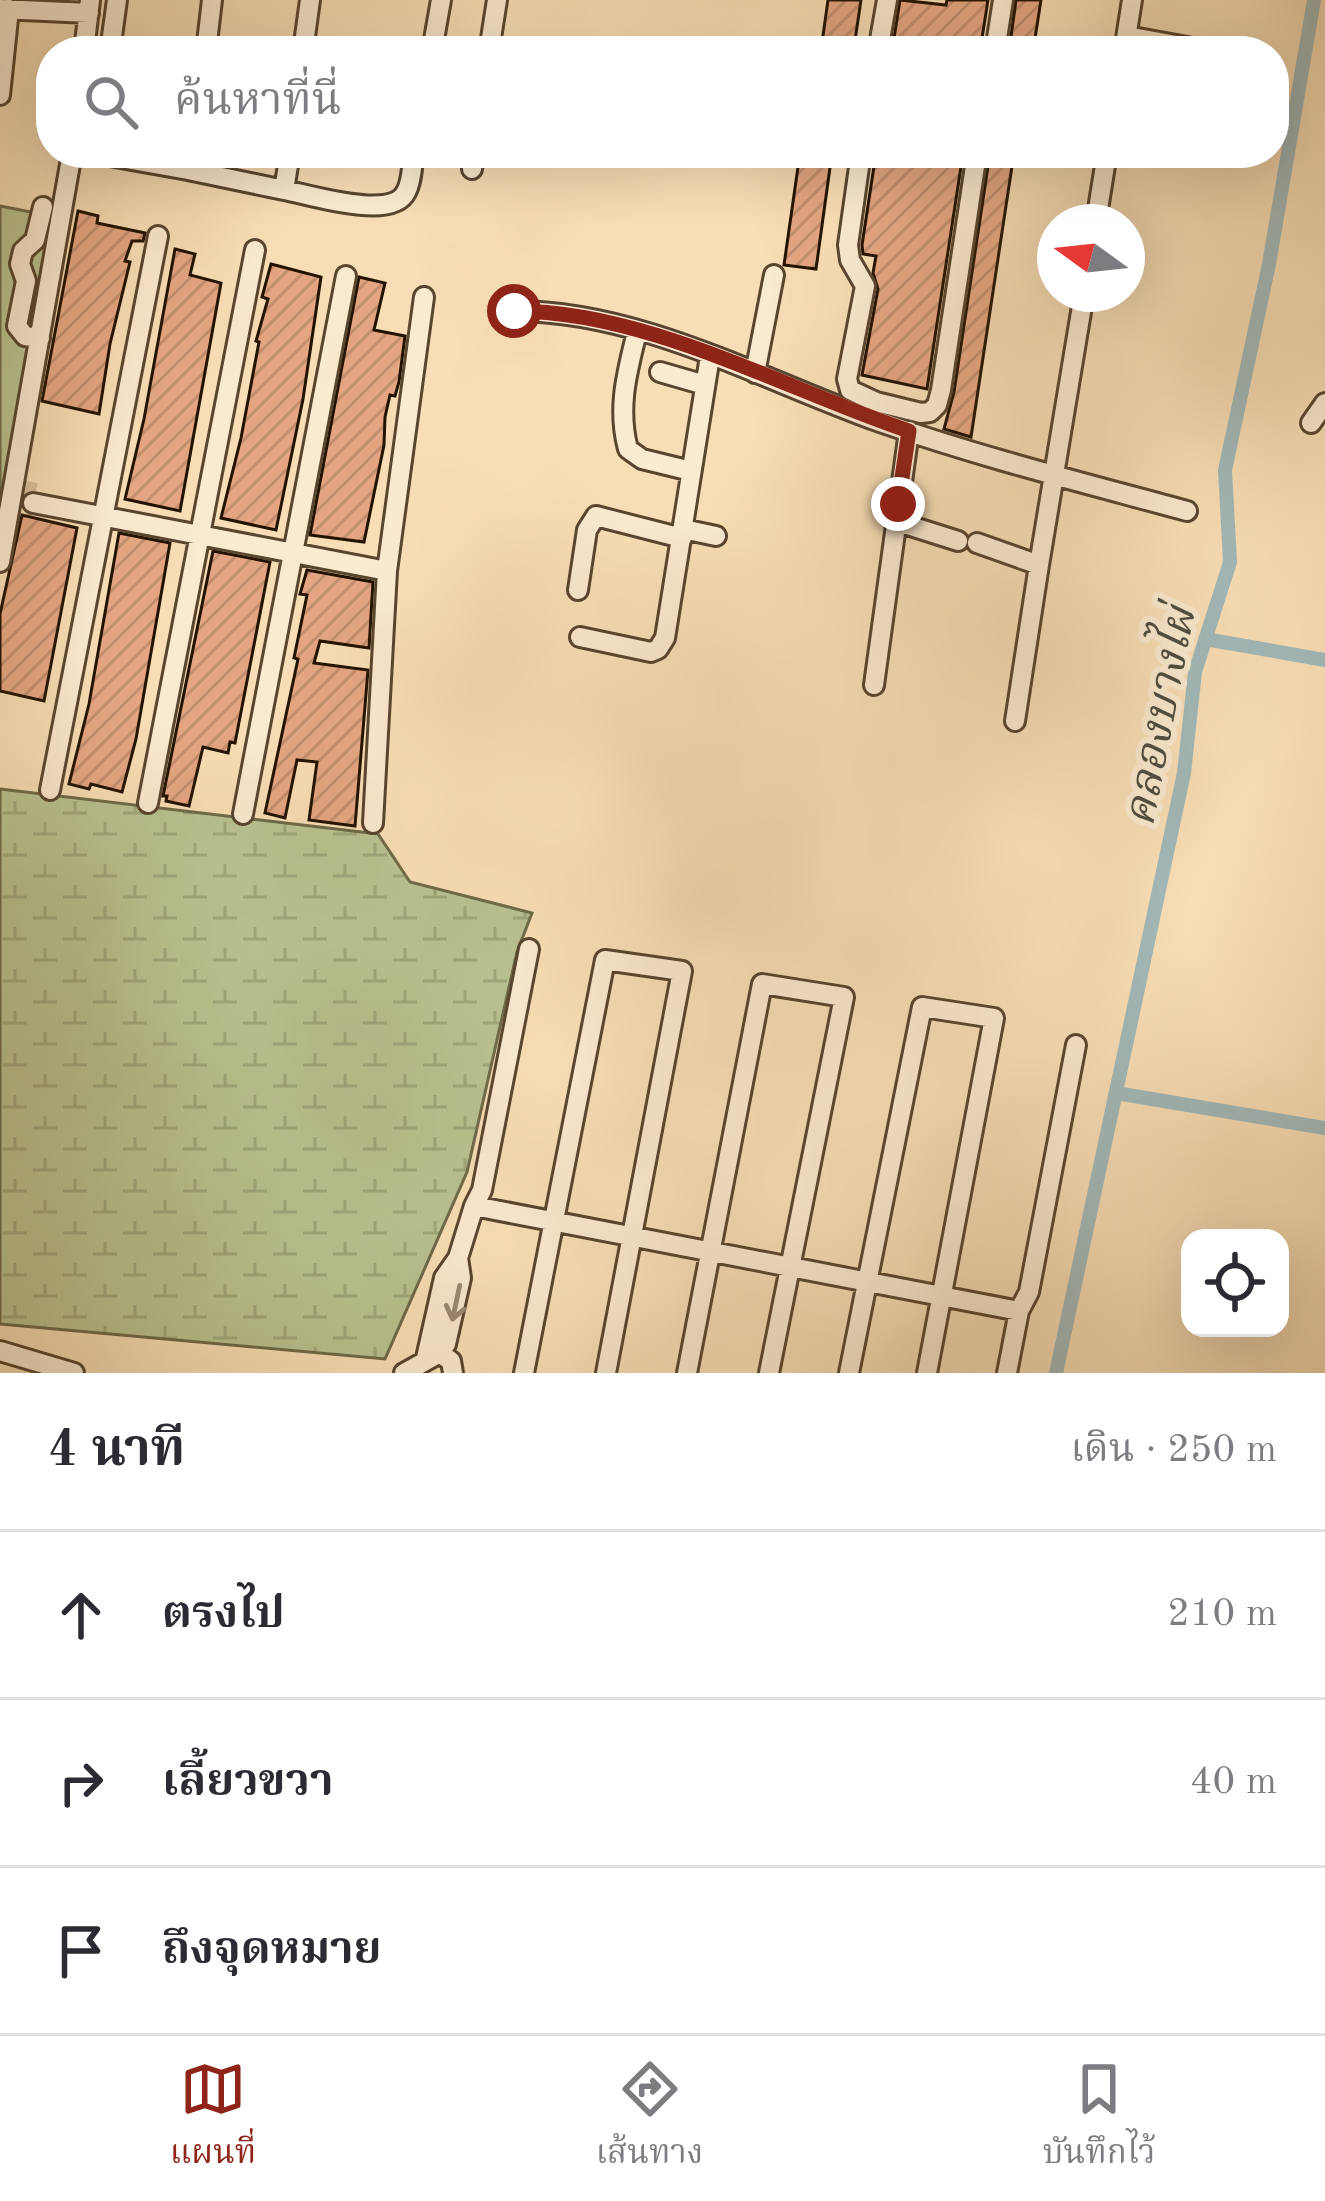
<!DOCTYPE html>
<html lang="th">
<head>
<meta charset="utf-8">
<style>
	body { margin:0; font-family:"Old Standard TT","Noto Serif Thai",serif; background:#f7f7f7; color:#2b2b33 }
	.controls { position:absolute; right:36px; bottom:36px; display:grid; overflow:hidden; border-radius:24px; box-shadow:0 12px 48px #0002 }
	.controls button { width:108px; height:108px; display:grid; place-items:center; padding:0; border:0; border-bottom:3px solid #e1e1e2; background:#fff; color:#2b2b33; font:60px sans-serif }
	.compass { position:absolute; left:1037px; top:204px; width:108px; height:108px; border-radius:50%; background:#fff; box-shadow:0 12px 48px #0002; rotate:285deg }
	.stop { position:absolute; width:36px; height:36px; margin:-27px; border:9px solid #8f2418; border-radius:50%; background:#fff }
	.stop.end { background:#8f2418; border-color:#fff; box-shadow:0 3px 12px #0008 }
	.list { margin:0; padding:0; list-style:none }
	h2 { display:flex; justify-content:space-between; align-items:center; height:156px; margin:0; padding:0 48px; font-size:51px }
	h2 small { font-size:39px; font-weight:400; color:#7c7c81 }
	.list li { display:grid; grid-template-columns:78px 1fr auto; gap:36px; align-items:center; box-sizing:border-box; height:168px; padding:0 48px; border-top:3px solid #e1e1e2 }
	.list b { display:block; font-size:45px; white-space:nowrap }
	.list em { font-size:39px; font-style:normal; color:#7c7c81 }
	.icon { flex:none; width:66px; height:66px; fill:none; stroke:currentColor; stroke-width:2; stroke-linecap:round; stroke-linejoin:round }
	.map { position:relative; flex:none; width:1325px; height:1373px; overflow:hidden }
	.search { position:absolute; background:#fff; box-shadow:0 12px 48px #0002; left:36px; right:36px; top:36px; height:132px; display:flex; align-items:center; gap:30px; box-sizing:border-box; padding:0 42px; border-radius:48px; color:#7c7c81; font-size:45px }
	.sheet { height:660px; background:#fff }
	nav { display:flex; justify-content:space-around; align-items:center; box-sizing:border-box; height:168px; border-top:3px solid #e1e1e2; background:#fff; font-size:33px; color:#7c7c81 }
	nav a { display:grid; justify-items:center; gap:6px }
	nav .on { color:#8f2418 }
	.map>svg:first-child { display:block }
</style>
</head>
<body>
<div class="map">
<svg width="1325" height="1373" viewBox="0 0 1325 1373">
	<defs>
		<pattern id="wetland-marsh" width="20" height="14" patternUnits="userSpaceOnUse" patternTransform="scale(3)"><rect width="20" height="14" fill="#b9c291"/><path d="M1 5h8M5 5V1M11 12h8M15 12V8" fill="none" stroke="#9fa67b"/></pattern>
		<pattern id="building-hatch" width="6" height="6" patternUnits="userSpaceOnUse" patternTransform="scale(3)"><rect width="6" height="6" fill="#e4a682"/><path d="M-1 1l2-2M0 6l6-6M5 7l2-2" fill="none" stroke="#c38e6e"/></pattern>
	</defs>
	<rect width="100%" height="100%" fill="#f8deb6"/>
	<filter id="stains"><feTurbulence type="fractalNoise" baseFrequency=".00167" numOctaves="4"/><feColorMatrix values="0 0 0 0 .2 0 0 0 0 .09 0 0 0 0 .02 0 0 0 .5 -.17"/></filter>
	<radialGradient id="worn" r=".72"><stop offset=".6" stop-color="#630" stop-opacity="0"/><stop offset="1" stop-color="#630" stop-opacity=".3"/></radialGradient>
	<path fill="url(#wetland-marsh)" stroke="#6e6a48" stroke-width="3" d="M0,789L378,834L410,882L532,913L517,952L467,1172L385,1359L0,1324Z"/>
	<path fill="#b9c291" stroke="#6e6a48" stroke-width="3" d="M0,206L56,217L0,510Z"/>
	<g fill="none" stroke-linecap="round" stroke-linejoin="round">
		<path stroke="#a2b9b9" stroke-width="14" d="M1205,639L1325,660
			M1116,1093L1325,1128
			M1056,1373L1184,773L1195,672L1230,562L1225,470L1269,264L1314,0"/>
	</g>
	<path fill="url(#building-hatch)" stroke="#231200" stroke-width="3" d="M828,0H861L854,47L822,43Z
		M900,0L946,5L947,0H988L980,51H892Z
		M1016,0H1041L1033,51H1009Z
		M800,153H832L816,269L784,265Z
		M876,153H915L962,160L927,389L862,375L878,289L873,273L876,256L863,254L862,245Z
		M990,153H1014L971,437L944,429L954,392Z
		M78,211L98,216L97,223L145,233L143,241H132L125,261L130,262L110,344L99,414L42,401Z
		M175,249L195,254L190,275L221,283L180,511L125,499L144,419Z
		M271,264L321,277L303,399L276,530L221,518L241,438L259,342L256,341L268,299L262,297Z
		M359,277L385,283L374,330L405,336L399,382L395,396L390,395L385,417L384,445L364,542L310,535Z
		M22,515L77,528L44,701L0,691V614Z
		M119,533L170,543L136,739L122,792L91,784L89,789L69,784L89,704Z
		M213,551L270,562L235,743L230,742L228,753L203,747L189,806L166,801L167,796H163Z
		M307,570L373,582L369,648L320,641L314,663L368,670L355,826L309,820L317,762L297,760L285,818L265,813L298,659L294,658L307,595L300,594Z"/>
	<g fill="none" stroke-linecap="round" stroke-linejoin="round">
		<path stroke="#d8bf9b" stroke-width="18" stroke-dasharray="18 9" stroke-linecap="butt" d="M21,489L36,492"/>
		<defs>
			<path id="minor" d="M0,9L89,13
				M1127,36L1209,51
				M84,51L90,0
				M110,51L117,0
				M206,51L212,0
				M303,51L310,0
				M432,51L441,0
				M489,51L497,0
				M878,51L887,0
				M995,51L1003,0
				M1124,51L1132,0
				M0,95L9,9
				M190,153L188,170L284,190L290,153
				M861,153L848,245L850,260L865,286L847,379L850,390L876,402L921,413L930,412L937,405L941,390L977,153
				M98,154L188,170
				M472,169L474,153
				M284,190C311,195 392,221 406,192C412,182 412,164 414,153
				M1096,222L1107,153
				M514,311C642,311 762,380 880,422C980,457 1084,483 1187,511
				M637,332C627,372 617,408 628,449L642,459L691,471
				M40,338L25,336L17,326L26,281L20,264L23,251L35,240L43,207
				M660,372L705,385
				M755,373L774,275
				M1311,423L1325,403
				M33,503L387,571
				M895,521L958,541
				M683,529L716,536
				M977,543L1039,565L1084,294
				M0,562L72,153
				M578,590L587,530L596,516L682,538
				M580,637L651,652L658,649L665,638L710,356
				M874,685L909,431
				M1015,721L1039,565
				M50,790L158,236
				M148,803L255,250
				M243,814L346,276
				M373,823L387,571L424,297
				M474,1206L482,1190L529,949
				M458,1258L474,1206L1019,1311L1029,1292L1076,1045
				M430,1347L451,1361L453,1373
				M0,1351L74,1373
				M404,1373L440,1353L446,1344L461,1278L458,1258L444,1278L426,1358
				M524,1373L605,960L682,971L606,1373
				M687,1373L762,984L844,997L769,1373
				M849,1373L922,1007L994,1018L927,1373
				M1007,1373L1019,1311"/>
		</defs>
		<use href="#minor" stroke="#58452e" stroke-width="24"/>
		<use href="#minor" stroke="#faead0" stroke-width="18"/>
	</g>
	<defs><path id="oneway-shaft" d="M-6 0H5M1.5-3L5.5 0L1.5 3" fill="none" stroke-width="1.6" stroke-linecap="round" stroke-linejoin="round" transform="scale(3)"/></defs>
	<use stroke="#998972" href="#oneway-shaft" transform="translate(456 1303) rotate(102)"/>
	<g fill="none" stroke-linecap="round" stroke-linejoin="round">
		<path stroke="#8f2418" stroke-width="15" d="M514,311C648,311 784,389 909,431L898,504"/>
	</g>
	<g text-anchor="middle" stroke-width="12" stroke-linejoin="round" paint-order="stroke">
		<g font-size="45" font-style="italic" fill="#4f4c41" stroke="#faead0">
			<text transform="translate(1158 716) rotate(-79)" y="16">คลองบางไผ่</text>
		</g>
	</g>
	<rect width="100%" height="100%" filter="url(#stains)"/>
	<rect width="100%" height="100%" fill="url(#worn)"/>
</svg>
<div class="controls">
<button><svg class="icon" aria-label="locate" viewBox="0 0 24 24"><circle cx="12" cy="12" r="6"/><path d="M12 2v4M12 18v4M2 12h4M18 12h4"/></svg></button>
</div>
<svg class="compass" viewBox="-18 -18 36 36"><path d="M0-13l5 13h-10z" fill="#e53935"/><path d="M0 13l5-13h-10z" fill="#7c7c81"/></svg>
<div class="stop" style="left:514px;top:311px"></div>
<div class="stop end" style="left:898px;top:504px"></div>
<div class="search"><svg class="icon" aria-label="search" viewBox="0 0 24 24"><circle cx="10" cy="10" r="6"/><path d="M15 15l6 6"/></svg>ค้นหาที่นี่</div>
</div>
<section class="sheet">
<h2>4 นาที<small>เดิน · 250 m</small></h2>
<ul class="list">
<li><svg class="icon" aria-label="ahead" viewBox="0 0 24 24"><path d="M12 20V5M6 11l6-6 6 6"/></svg><div><b>ตรงไป</b></div><em>210 m</em></li>
<li><svg class="icon" aria-label="right" viewBox="0 0 24 24"><path d="M7 20v-9h11M14 6l5 5-5 5"/></svg><div><b>เลี้ยวขวา</b></div><em>40 m</em></li>
<li><svg class="icon" aria-label="arrive" viewBox="0 0 24 24"><path d="M6 21V4h12l-3 4 3 4H6"/></svg><div><b>ถึงจุดหมาย</b></div></li>
</ul>
</section>
<nav>
<a class="on"><svg class="icon" aria-label="map" viewBox="0 0 24 24"><path d="M3 6l6-2 6 2 6-2v14l-6 2-6-2-6 2zM9 4v14M15 6v14"/></svg>แผนที่</a>
<a><svg class="icon" aria-label="directions" viewBox="0 0 24 24"><path d="M12 3l9 9-9 9-9-9zM9 14v-3h6M13 9l2 2-2 2"/></svg>เส้นทาง</a>
<a><svg class="icon" aria-label="saved" viewBox="0 0 24 24"><path d="M7 4h10v16l-5-4-5 4z"/></svg>บันทึกไว้</a>
</nav>
</body>
</html>
